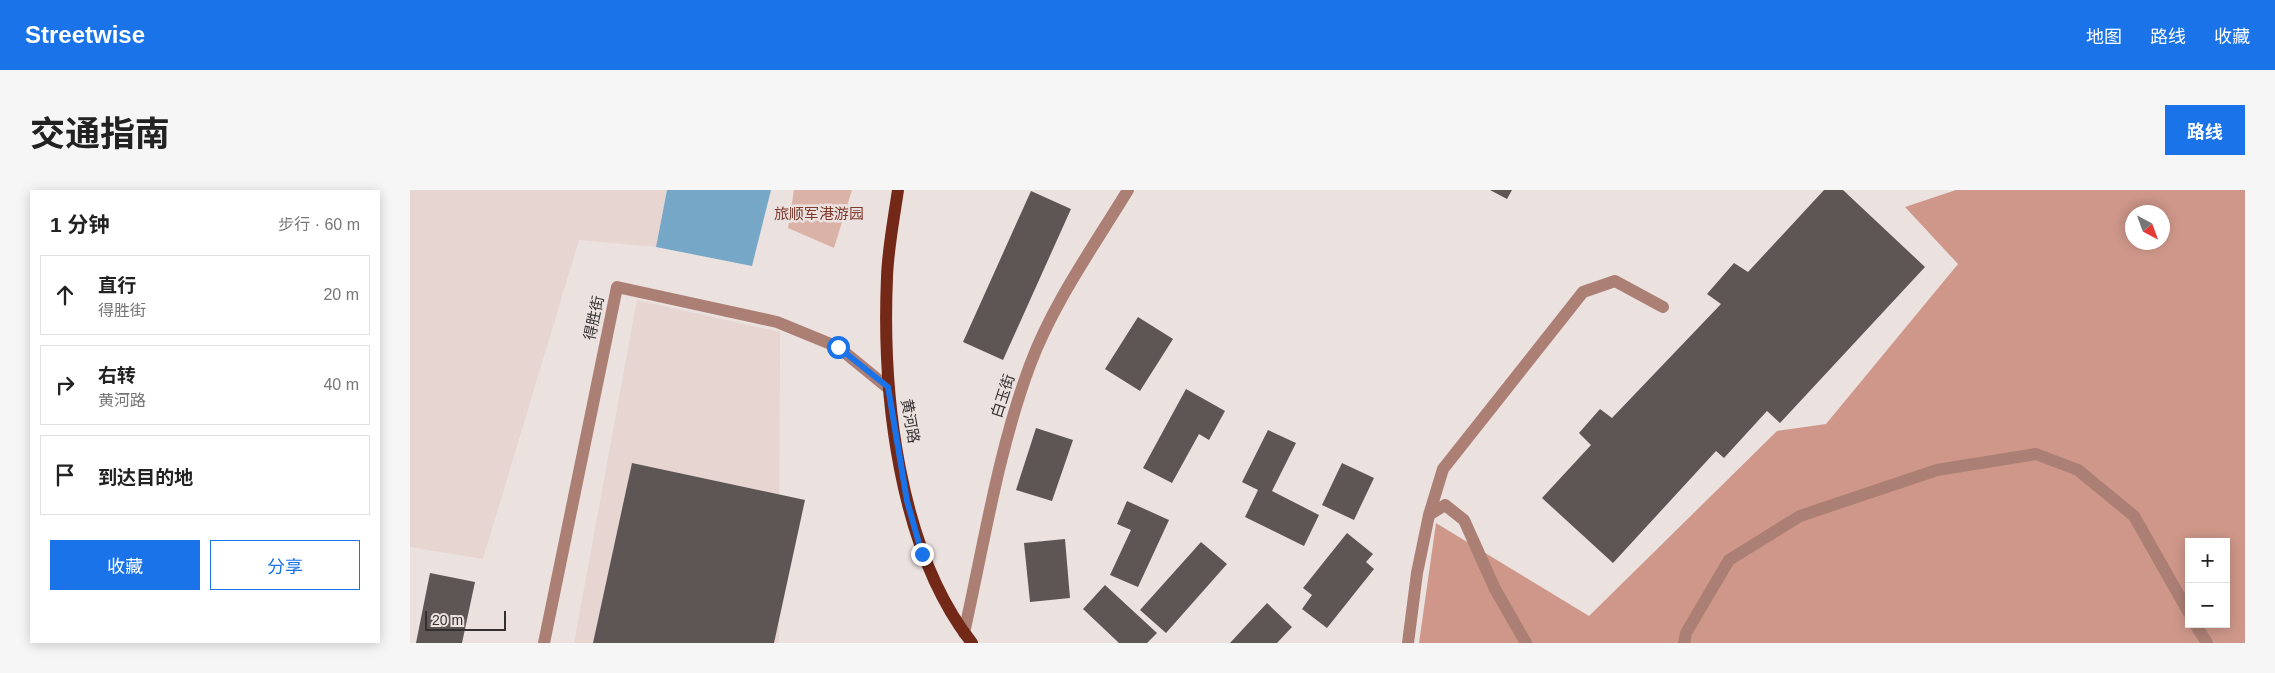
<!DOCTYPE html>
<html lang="zh">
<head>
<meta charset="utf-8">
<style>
	body { margin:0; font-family:Arial,"Noto Sans SC",sans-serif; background:#f6f6f6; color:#222 }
	.controls { position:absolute; right:15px; bottom:15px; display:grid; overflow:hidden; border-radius:0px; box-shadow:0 2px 12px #0003 }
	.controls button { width:45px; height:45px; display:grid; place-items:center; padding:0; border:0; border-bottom:1px solid #e0e0e0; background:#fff; color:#222; font:25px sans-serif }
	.compass { position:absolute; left:1715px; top:15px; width:45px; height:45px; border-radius:50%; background:#fff; box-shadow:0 2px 12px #0003; rotate:139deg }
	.scale { position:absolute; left:15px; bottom:12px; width:81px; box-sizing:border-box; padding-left:5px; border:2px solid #33302f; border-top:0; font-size:14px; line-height:18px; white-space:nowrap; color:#33302f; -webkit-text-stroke:4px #ebe2e0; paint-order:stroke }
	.stop { position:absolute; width:15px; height:15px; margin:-11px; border:4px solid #1a73e8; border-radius:50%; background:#fff }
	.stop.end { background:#1a73e8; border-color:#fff; box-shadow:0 1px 5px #0008 }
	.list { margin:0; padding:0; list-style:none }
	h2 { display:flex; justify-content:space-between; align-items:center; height:65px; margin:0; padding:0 20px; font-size:21px }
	h2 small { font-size:16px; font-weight:400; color:#767676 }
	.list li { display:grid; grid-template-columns:32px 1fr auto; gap:15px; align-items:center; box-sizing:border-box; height:80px; margin:0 10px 10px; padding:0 10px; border:1px solid #e0e0e0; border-radius:0px }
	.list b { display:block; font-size:19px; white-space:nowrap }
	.list p { margin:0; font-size:16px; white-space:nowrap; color:#767676 }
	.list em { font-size:16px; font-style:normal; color:#767676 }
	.actions { display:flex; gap:10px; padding:15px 20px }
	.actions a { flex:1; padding:11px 0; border:1px solid #1a73e8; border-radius:0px; text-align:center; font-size:18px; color:#1a73e8 }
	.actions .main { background:#1a73e8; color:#fff }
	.icon { flex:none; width:28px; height:28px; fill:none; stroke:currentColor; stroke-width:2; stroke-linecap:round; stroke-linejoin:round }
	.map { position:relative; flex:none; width:1835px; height:453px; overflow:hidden; border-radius:0px }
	header { display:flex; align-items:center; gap:30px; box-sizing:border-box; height:70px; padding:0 25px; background:#1a73e8; color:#fff }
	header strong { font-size:24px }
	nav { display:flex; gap:28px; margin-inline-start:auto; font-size:18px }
	.intro { display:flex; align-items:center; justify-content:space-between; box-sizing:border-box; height:120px; padding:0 30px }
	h1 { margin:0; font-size:35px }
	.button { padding:12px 22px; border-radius:0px; background:#1a73e8; color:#fff; font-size:18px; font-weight:700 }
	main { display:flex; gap:30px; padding:0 30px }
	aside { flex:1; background:#fff; border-radius:0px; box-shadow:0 2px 12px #0003 }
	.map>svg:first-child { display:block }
</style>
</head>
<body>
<header>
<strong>Streetwise</strong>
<nav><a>地图</a><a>路线</a><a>收藏</a></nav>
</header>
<div class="intro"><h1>交通指南</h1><a class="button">路线</a></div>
<main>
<aside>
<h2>1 分钟<small>步行 · 60 m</small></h2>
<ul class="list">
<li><svg class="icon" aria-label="ahead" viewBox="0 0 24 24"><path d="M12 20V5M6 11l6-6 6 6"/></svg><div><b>直行</b><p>得胜街</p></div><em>20 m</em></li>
<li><svg class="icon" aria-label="right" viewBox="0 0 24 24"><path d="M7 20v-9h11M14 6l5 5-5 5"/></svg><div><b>右转</b><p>黄河路</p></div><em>40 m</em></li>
<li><svg class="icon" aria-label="arrive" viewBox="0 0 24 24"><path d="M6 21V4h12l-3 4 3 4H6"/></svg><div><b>到达目的地</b></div></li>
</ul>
<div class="actions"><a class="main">收藏</a><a>分享</a></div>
</aside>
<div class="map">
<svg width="1835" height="453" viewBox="0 0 1835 453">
	<rect width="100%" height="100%" fill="#ebe2e0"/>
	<path fill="#e6d5d1" d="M0,0H257L246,57L169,50L73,369L0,357Z
		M227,110L370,142L369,453H164Z"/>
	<path fill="#dbb2a8" d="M384,0H442L424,58L378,38Z"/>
	<path fill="#ce978a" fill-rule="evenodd" d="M1546,0H1835V453H1009L1026,333L1179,426L1367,241L1416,234L1548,74L1495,17ZM1722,22H1752V52H1722ZM1779,352H1816V434H1779Z"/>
	<path fill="#77a7c7" d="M257,0H361L342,76L246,57Z"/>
	<path fill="#5d5654" d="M1080,0H1102L1097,9Z
		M1414,0H1433L1515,77L1370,233L1357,221L1314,268L1306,261L1203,373L1132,308L1181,255L1169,243L1190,219L1202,228L1311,114L1297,104L1324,73L1338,82Z
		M621,1L661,19L593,170L553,152Z
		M728,127L763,149L730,201L695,179Z
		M776,199L815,221L799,250L789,244L762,293L733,278Z
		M626,238L663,250L642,311L606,300Z
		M858,240L886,253L862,301L909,325L894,356L835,327L848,300L832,292Z
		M222,273L395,310L364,453H183Z
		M932,273L964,288L944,330L912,315Z
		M717,311L759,330L728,397L700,385L721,340L707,334Z
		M937,343L963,364L956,372L964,379L917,438L892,419L902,405L893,398Z
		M655,349L660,408L620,412L614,353Z
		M791,352L817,374L756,443L730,420Z
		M20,383L65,392L52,453H6Z
		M695,395L747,443L737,453H709L673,419Z
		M857,413L882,437L867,453H820Z"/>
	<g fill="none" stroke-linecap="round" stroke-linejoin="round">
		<path stroke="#ac7f74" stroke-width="12" d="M1019,325L1033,279L1173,102L1205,91L1253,117
			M1785,434L1797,453
			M554,443C574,354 588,261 620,175C643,113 684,56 718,0
			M134,453L207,97L367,132L428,157L477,197
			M998,453L1007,383L1019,325L1035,315L1054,330L1085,399L1116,453
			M1274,453L1276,443L1319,370L1390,326L1527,280L1626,264L1668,280L1724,326L1779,423"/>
		<path stroke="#732818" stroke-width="12" d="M488,0C484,28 478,58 477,87C472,203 488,359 562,453"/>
	</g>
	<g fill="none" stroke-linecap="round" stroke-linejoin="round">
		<path stroke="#1a73e8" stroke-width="6" d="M428,157L478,197L497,311L512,364"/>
	</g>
	<g text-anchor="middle" stroke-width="5" stroke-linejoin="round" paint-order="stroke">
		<g font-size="15" fill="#7e392b" stroke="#ebe2e0">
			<text x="409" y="29">旅顺军港游园</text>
		</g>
		<g font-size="15" fill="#33302f" stroke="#ebe2e0">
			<text transform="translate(184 128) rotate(-78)" y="5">得胜街</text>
			<text transform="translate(593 206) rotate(-72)" y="5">白玉街</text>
			<text transform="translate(500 231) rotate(80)" y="5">黄河路</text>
		</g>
	</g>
</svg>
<div class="controls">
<button>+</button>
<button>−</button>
</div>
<svg class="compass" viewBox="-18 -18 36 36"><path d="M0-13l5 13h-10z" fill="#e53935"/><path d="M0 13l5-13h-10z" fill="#767676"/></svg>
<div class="scale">20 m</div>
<div class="stop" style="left:428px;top:157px"></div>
<div class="stop end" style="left:512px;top:364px"></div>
</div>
</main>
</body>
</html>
